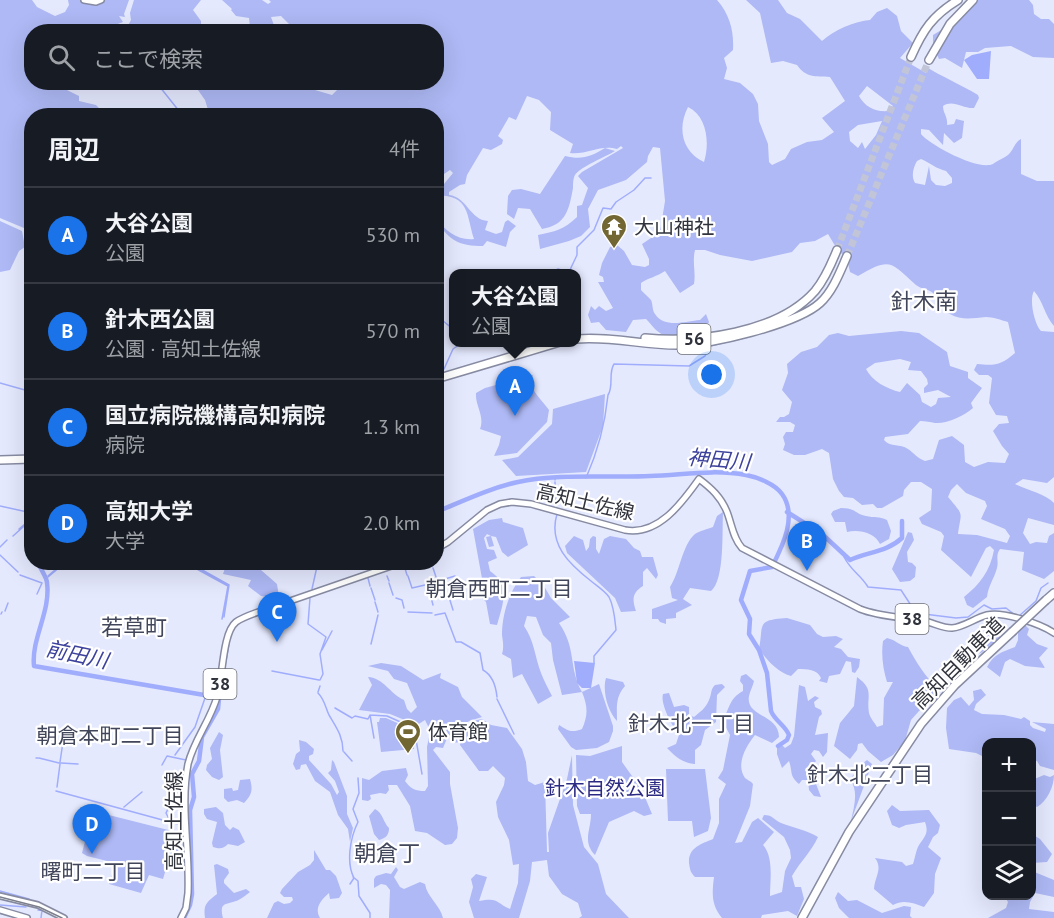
<!DOCTYPE html>
<html lang="ja">
<head>
<meta charset="utf-8">
<style>
	body { margin:0; font-family:"PT Sans","Noto Sans JP",sans-serif; background:#20242c; color:#f1f3f6 }
	.controls { position:absolute; right:18px; bottom:18px; display:grid; overflow:hidden; border-radius:12px; box-shadow:0 6px 24px #0002 }
	.controls button { width:54px; height:54px; display:grid; place-items:center; padding:0; border:0; border-bottom:2px solid #363941; background:#171b24; color:#f1f3f6; font:30px sans-serif }
	.you { position:absolute; left:712px; top:375px; width:21px; height:21px; margin:-15px; border:4px solid #fff; border-radius:50%; background:#1a73e8; box-shadow:0 0 0 9px #1a73e833 }
	.badge { display:grid; place-items:center; width:39px; height:39px; border-radius:50%; background:#1a73e8; color:#fff; font-size:20px; font-weight:700 }
	.pin { position:absolute; translate:-50% -50px; filter:drop-shadow(0 2px 3px #0008) }
	.pin::after { content:''; position:absolute; top:32px; width:21px; height:18px; background:inherit; clip-path:polygon(0 0,100% 0,50% 100%) }
	.popup { position:absolute; left:449px; top:269px; width:132px; height:78px; box-sizing:border-box; display:grid; place-content:center; border-radius:12px; background:#171b24; filter:drop-shadow(0 2px 4px #0005); font-size:20px; white-space:nowrap; color:#9ea1a6 }
	.popup b { font-size:22px; color:#f1f3f6 }
	.popup::after { content:''; position:absolute; left:50%; top:100%; margin-left:-12px; border:12px solid transparent; border-top-color:#171b24 }
	.list { margin:0; padding:0; list-style:none }
	h2 { display:flex; justify-content:space-between; align-items:center; height:78px; margin:0; padding:0 24px; font-size:26px }
	h2 small { font-size:20px; font-weight:400; color:#9ea1a6 }
	.list li { display:grid; grid-template-columns:39px 1fr auto; gap:18px; align-items:center; box-sizing:border-box; height:96px; padding:0 24px; border-top:2px solid #363941 }
	.list b { display:block; font-size:22px; white-space:nowrap }
	.list p { margin:0; font-size:20px; white-space:nowrap; color:#9ea1a6 }
	.list em { font-size:20px; font-style:normal; color:#9ea1a6 }
	.icon { flex:none; width:33px; height:33px; fill:none; stroke:currentColor; stroke-width:2; stroke-linecap:round; stroke-linejoin:round }
	.map { position:relative; flex:none; width:1054px; height:918px; overflow:hidden }
	.search { position:absolute; background:#171b24; box-shadow:0 6px 24px #0002; left:24px; top:24px; width:420px; height:66px; display:flex; align-items:center; gap:15px; box-sizing:border-box; padding:0 21px; border-radius:24px; color:#9ea1a6; font-size:22px }
	.panel { position:absolute; background:#171b24; box-shadow:0 6px 24px #0002; left:24px; top:108px; width:420px; height:462px; border-radius:24px }
	.map>svg:first-child { display:block }
</style>
</head>
<body>
<div class="map">
<svg width="1054" height="918" viewBox="0 0 1054 918">
	<rect width="100%" height="100%" fill="#e5e9fe"/>
	<path fill="#aeb9f5" fill-rule="evenodd" d="M0,0H32L37,7L55,16L65,12L69,5L68,0H129L124,14L125,17L119,16L123,22L99,31L32,32V82L57,83V85L79,96V101L96,105L106,115L32,116L31,231L0,218Z
		M134,0H201L193,10L201,21V30L125,31L131,20L130,13Z
		M222,0H262L268,4L271,2L269,0H717C730,15 734,31 733,50L724,58L727,68L724,79L740,83L753,94L758,104L759,121L768,144L769,162L772,165L785,159L791,149L807,142L822,140L834,132L822,118L845,101L830,77C815,76 806,78 797,65L783,61L771,63L760,13L746,0H778L787,13L800,19L822,41C834,30 855,21 870,20L877,12L887,8L897,16L901,31L913,43L900,58L926,73L925,66C942,77 960,84 978,95L979,98L974,108C963,109 953,99 943,106C943,113 948,117 947,125L954,124L956,119L964,121L962,138L954,143L944,133L943,145L929,130L921,129V134C930,145 978,171 993,164C997,161 1006,157 1009,154C1014,149 1014,143 1021,139V174L1037,181H1054V326C1045,316 1043,301 1034,291C1029,299 1034,324 1041,331L1054,332V477L1047,483L1023,479L1015,484C1026,490 1046,494 1054,503V525L1028,518L1023,533L1030,544L1036,542L1047,543L1049,536L1054,533V571L1044,579L1022,570L1024,552L1000,549C995,556 999,561 997,568C994,579 988,586 987,597L973,608L967,605L964,597C980,584 990,571 994,550L990,546L986,548L971,577L941,550L944,536L941,532L922,524L919,518L931,510L932,489L921,482H911L904,490L903,496L882,508H877L873,504L862,505L853,498L844,497L839,491L833,479L829,453L822,449L805,455H794L783,450L785,444L783,437L786,432H793L795,425L790,422H776L780,417H784L789,414L792,402L782,390L788,373L787,364L801,352L817,347L829,335L838,333L849,336L901,331L919,333L947,352L950,366L968,372V378L982,388L971,403L973,408C964,416 947,424 935,423C930,422 926,421 920,421L908,434L885,437L884,440C891,448 900,443 908,449C914,453 917,458 925,461L933,459L939,440L952,436L964,445L965,462L974,467L988,462L1005,463L1009,454L1002,446L993,431L999,424L1009,423L1007,416L996,415L989,403L992,378L988,375H979L974,370L977,364C995,366 1001,365 1015,353L1008,322C1001,320 993,317 986,317C973,318 962,321 950,314C940,309 939,301 933,293C929,289 921,289 916,285C890,262 891,257 858,276L850,272L847,259L837,249L828,234L815,241L800,243L792,252L752,261L720,255L705,250H695C692,262 696,272 694,284L680,293L665,271C656,277 648,278 641,283V290C644,293 648,297 651,300C653,304 652,310 655,314C665,329 686,321 700,320L706,314L709,322L707,326C695,331 678,340 664,335C657,333 651,324 646,319L633,320L626,332L606,330L599,322L591,323L588,315L591,306L595,310L599,306L606,311L613,308L598,282H604L603,277L599,275L602,263L610,247L617,245L624,251L632,265L645,267L649,265V259L642,244L660,232L665,201L660,148L653,147L648,156L647,162L626,180L598,190L588,209L590,227L581,236L569,241L540,249L538,235C554,232 565,229 577,217V206L582,205L588,188L578,176L582,172L623,148L621,146L617,149C601,144 587,155 570,153L573,144L550,130L551,112L539,100L527,96L516,120L509,117L498,136L503,140L502,144L491,150L483,148L467,175L465,184L460,185L449,192V195C467,197 470,220 488,221L485,230L496,234L502,232L505,222L508,220L516,226L510,232L506,247L487,241L483,246C460,246 450,241 437,222V219C445,231 459,241 474,239C466,214 470,196 437,195V186L444,184L453,173L450,170L444,174L437,168L436,116L220,115L209,113L205,100L193,83H311L315,90L332,95L338,89V83L436,82V32L296,31L281,16L271,17L276,31H230L235,27H250L249,18L236,16L231,10L232,9ZM867,86L893,106L888,111C875,112 865,107 859,96ZM688,107C707,116 710,143 704,162C682,152 677,128 688,107ZM882,121L876,135L865,149L862,142L858,148L850,141L849,132L858,125ZM921,159C930,163 937,169 946,171L952,178V183L945,186L936,185L931,180L929,166L925,185L915,183C911,176 913,168 917,161ZM900,359L911,362L908,370L921,371L927,379L928,384L924,388V393L938,390L951,397L938,398L936,404L931,407L922,402L920,395L907,383L900,392C887,389 872,381 866,369L875,363ZM957,484L966,493L985,501L987,506L981,519L1005,529L1010,536L1007,543L977,535L958,534C961,511 965,517 948,497L951,490Z
		M976,0H1029L1033,5L1034,14L1041,19H1049L1054,24V58L1033,57L1011,46L985,48L978,52H966L962,68L945,58L939,59L933,46V35L943,29L949,28Z
		M605,148L615,151C607,156 580,167 575,175C573,178 573,185 573,188C569,210 566,225 542,229L530,209L518,208L514,219L507,214L508,196L512,190L521,189L540,194L565,156C582,160 590,157 605,148Z
		M0,221L22,231L25,247L19,251L10,270L0,272Z
		M533,375C527,389 541,398 549,410L547,422L517,453L494,456L499,445L501,436L480,429C485,416 475,406 476,393L485,388Z
		M605,394L603,426L586,472L516,476L502,460L518,457L552,424L553,409Z
		M841,508C856,508 855,514 866,516C874,518 879,516 887,520L891,531L889,539L880,544C875,533 859,529 847,532L845,522H835L831,514L833,511Z
		M723,512C722,529 725,580 711,591L690,588L683,599L692,605L676,613V618L666,619V624L660,622L658,619H652V609L678,600L672,598L670,587C680,572 682,545 695,534C699,531 708,529 713,527L717,516Z
		M502,518L503,522L523,528L528,545L508,557L502,552L496,537L491,536L494,546L489,547L486,537L491,536L487,534L484,538L487,549L494,550L497,558L488,562L490,571C511,585 503,604 497,625L490,624L486,602L480,596L483,584L473,529L489,520Z
		M908,532L912,533L914,540L907,552L908,562L912,563L916,567L915,577L910,581L900,582L892,569Z
		M574,536L583,540L586,551L589,547L590,539L593,536L596,537V549L599,554L604,539L610,536L626,539L634,548L640,551L642,557H653L658,575L656,579L647,568L643,572V586C632,593 632,599 636,611L621,612L615,598L567,553L565,546Z
		M214,563H267L261,567V570L277,584L279,597L276,599L277,603L274,604L273,598L261,596L248,586L251,580L223,574L225,568L221,564L219,568H216Z
		M534,576L544,586L551,598L570,617L559,623C577,649 568,667 582,692L599,684L613,726V731L609,742L597,748L576,750L571,747L558,729L559,725C568,731 572,733 582,729C588,715 588,707 582,692L562,695L553,660L551,643L543,635L536,617L527,616L524,626C534,640 535,657 541,673C544,681 548,688 552,696L538,704L522,674L513,678L511,659L502,654C504,647 503,642 502,635C502,614 509,593 521,577Z
		M787,618L810,625L817,634L823,637L836,636L843,639L834,647L841,649L848,657L860,659L859,667L855,673L852,672L851,662L846,661L840,674L829,676L827,683L819,681L821,678C817,669 807,669 798,669L791,676C777,672 767,660 759,649C764,625 755,620 787,618Z
		M1025,625L1029,629L1027,635L1037,644L1048,648L1039,658L1045,668L1025,666L1010,659L1005,662L1000,677L987,667C994,654 1002,652 1015,647L1018,640V632Z
		M999,626L1000,637L981,653L976,654L968,646L972,643L985,640L989,628Z
		M887,638C896,640 900,646 908,647C917,663 925,677 939,689V698L919,711L911,720L905,741L893,755L881,762L868,751L862,743L858,744L857,750L850,759L834,746L840,723L854,706L857,677C875,690 866,696 869,713C870,718 875,723 877,727L883,725L884,698L893,682H887C883,669 881,655 883,641Z
		M381,663L401,666L423,680L441,673L440,678L458,687L462,697L482,717L469,721L461,728L459,742L454,743L446,730H430L425,720L417,725L390,714L359,710L372,685L368,677C384,678 390,694 404,700L407,709L411,713L417,707L407,683L394,679L388,671L368,666Z
		M746,674L754,681C753,686 750,691 749,696C745,717 779,714 779,737L772,743L755,735C747,745 735,764 745,778C747,780 751,781 753,784L750,806L735,843L742,842L752,822L758,818L774,832L763,845C774,857 770,881 770,896L782,892L785,871L791,858L790,850L784,837L762,819L764,815C773,815 774,820 781,823C794,828 806,830 818,837C811,852 800,862 792,876L795,887H801L804,899L797,916L788,911L762,915L761,918H722C711,905 712,893 714,877H695C690,872 690,869 689,863C688,848 701,844 713,839L719,823V799L726,784L718,778L723,770L730,735L722,720C730,710 728,699 743,691V685L740,681L741,676Z
		M606,678L623,682L625,686C615,697 617,708 617,721C608,712 602,691 606,678Z
		M722,684L725,687L717,695L716,722L705,730L701,745L695,750V764C682,763 676,757 667,748L676,744L679,735C672,726 660,704 663,694L669,693L674,707L684,705L689,707V715L694,717C700,712 706,708 709,700C712,694 710,690 715,685Z
		M799,685L805,687L808,701L815,696L819,698L814,702L815,707L821,710L822,714L819,717L815,735L828,733L827,752L823,757L819,751L814,750L811,754L816,761L807,772L813,776L821,797L814,796L809,790L808,780H802L799,784C789,775 793,773 789,761L782,768L777,754V748L781,744L785,748L791,744L794,736Z
		M981,689L986,695L976,704L974,710L982,714L1004,715L1021,719L1024,717L1030,721V725L1033,728L1045,732L1046,729L1032,722L1054,724V770L1040,766L1037,761L1032,760V742H986V758L976,753L949,749L946,728L947,708L954,700L961,697L969,706L974,700L973,691Z
		M380,718H386L411,729L414,749L381,752L377,722H379Z
		M482,719L491,725L507,728L522,749L526,762L528,781L535,785L545,782L547,852H549L548,833L567,779L572,755L573,805L584,847L598,864L606,894L629,918H579L582,916L578,903L562,894L549,876L547,860L532,862L530,881L519,918H474L469,902L473,887L471,879L476,874L487,877L479,901C499,897 496,903 510,909L518,883L519,864L513,865L509,840L498,817L496,802L504,785L505,778L493,766L488,771H479L460,745C463,728 463,723 482,719Z
		M445,731L448,736L443,748L436,747L433,750L450,772V784L458,828L457,838L452,844L445,845L427,833L415,831L410,806L397,785H388L389,790L386,794L380,793L370,795L371,799L368,801L362,800V778L369,780L382,771L406,768L408,775L405,781C411,789 415,791 425,791L428,786L427,747L430,732Z
		M219,732L223,735L220,750L223,777L219,780L212,777L206,770L207,765L212,759L210,748Z
		M299,740L306,742L314,749L313,754L309,756V760L331,784L337,795L339,792L335,781L328,773L331,770L332,760L334,762L347,796V814L353,828L350,842L348,829L338,815L330,792L315,781L306,764L301,765L300,769L296,770L293,764L296,754L300,751Z
		M622,746V762L642,790L652,814L644,816L634,811L609,822L595,855C582,842 591,830 591,814H580L577,806L576,755L590,756Z
		M867,760L872,764L851,821C854,806 859,792 850,779L862,764Z
		M666,769H705L711,818L708,831L694,837L692,821H668Z
		M1044,775L1050,777L1054,775C1054,787 1047,801 1037,807L1032,804V780Z
		M250,779C253,790 252,795 244,803L237,800L228,802L224,798V789L232,788L233,791L238,790L240,780Z
		M892,805L900,811L929,810L940,825L938,833L933,837L928,847L941,858L935,874L934,893L924,907C914,903 903,899 893,905L874,889C875,876 883,869 875,858L902,862L906,866L913,864C915,858 916,850 919,845C925,836 929,833 925,822L906,825L899,828L892,825L887,811Z
		M216,807L223,813L225,825L230,830L233,827L239,830L245,842L238,846L228,844C223,849 220,849 213,847L212,843L217,822L207,819L204,814V809Z
		M375,809C383,813 383,822 389,828C389,835 386,838 379,840L374,834L369,816Z
		M97,812L180,833L181,841L174,863L168,862L163,879L149,875L141,893L109,884L115,863L87,856L82,853L92,815Z
		M1032,834L1040,839L1052,854L1047,862L1032,863Z
		M314,850L326,870H330L336,876L342,893L339,898L330,899L329,893C321,900 314,908 320,918H267L274,903L278,901L284,904L290,903L293,900L292,897H284L280,893L282,889L298,872L310,865L314,860Z
		M217,864L228,869L229,873L224,880V883L234,893L246,889L250,892C246,895 240,900 236,901C225,905 219,902 223,918H205C203,904 207,902 217,894L214,865Z
		M396,867L398,870L394,877L400,887L404,889L420,882L425,884C427,897 440,905 443,918H389L390,890L386,885L381,884L374,888V879L376,876L386,873L391,874Z
		M1032,871L1054,880V897L1035,893L1030,902L1029,909L1054,912V918H988L1006,908L1008,902L1004,896H1032Z
		M838,892L848,901L857,900L882,913L904,906L911,907L910,916L912,918H849L839,908L835,898Z"/>
	<path fill="#a0adfc" d="M991,51L989,79H977L964,60L972,55Z
		M574,661L595,663L591,688H582L577,683Z"/>
	<g fill="none" stroke-linecap="round" stroke-linejoin="round">
		<path stroke="#a0adfc" stroke-width="1.5" d="M156,82L183,116
			M165,109L166,116
			M549,274L558,269L569,272L577,255V247L594,230L603,208L611,209L616,202L634,190L645,178H651
			M436,315L454,330
			M444,369L453,349L463,342
			M0,383L32,392
			M436,396L440,385
			M555,478V480
			M586,478C598,451 605,424 608,395C614,386 608,373 614,364L689,366L705,356L710,346L748,337
			M555,482L556,503
			M0,506L32,513
			M557,514C548,544 569,564 591,581C597,586 605,591 609,597C614,606 615,620 616,630L594,656V663
			M19,529L32,518
			M13,536L32,519
			M0,547L7,540
			M0,555L18,572
			M844,557C852,572 860,574 868,587L901,590L916,613L956,618L968,617L984,605L992,609L1006,608L1015,615
			M184,562L228,586L222,619
			M188,562L229,585L224,617
			M431,562L432,566
			M388,564L389,562
			M404,565L407,575
			M433,568L437,580
			M368,571L369,562
			M20,575L42,583L37,594
			M48,576L64,562
			M387,576L389,581
			M408,576L412,588L425,585
			M48,577L66,562
			M368,578L370,586
			M456,578L457,582
			M389,583L393,595
			M428,584L455,576
			M428,586L433,605
			M371,588L375,600
			M312,589L318,562
			M310,598L308,624L326,637L320,654L323,674L320,680
			M396,598L402,600L404,608
			M375,602L378,612
			M453,610L449,597L459,591L457,584
			M5,611L8,603
			M408,612L432,613
			M1,614L2,612
			M435,615L445,613L456,642H461L480,653L483,670C492,675 496,687 497,697
			M1019,616L1036,601L1041,588L1048,583
			M371,644L378,615
			M322,650L332,631
			M225,666L229,644
			M272,671L319,680
			M318,692L320,686
			M318,693C325,700 325,707 329,715C336,727 343,736 343,751
			M497,699L514,734
			M220,700L222,689
			M335,708L352,718L355,716L368,719L370,715L374,738
			M370,715L387,716L414,728L422,774
			M65,737L67,725
			M344,752L352,761
			M175,755L195,727L205,698
			M36,758H38
			M39,758L59,763
			M60,762L63,742
			M61,763L78,764
			M162,765L167,756L186,760
			M57,787L60,764
			M56,791L181,825L183,839
			M171,800L183,783
			M172,800L166,813L169,819L181,823
			M124,807L142,792
			M353,877L358,881L359,896L370,913V918
			M350,884L354,878C346,863 350,838 358,822L353,809L359,793L358,778
			M0,891L29,899
			M0,905L26,907
			M38,910L46,911
			M41,918L42,910"/>
		<path stroke="#a0adfc" stroke-width="4.5" d="M436,512C463,501 490,488 518,482C557,473 610,478 650,476C683,475 713,469 746,475C757,477 775,484 782,494C798,516 782,547 772,567L750,571L741,600L750,619L749,634L759,650L767,673L771,711C775,721 785,725 789,735L787,740L778,746
			M787,512L822,534L850,560C867,552 887,552 902,538V521
			M38,562C40,569 47,577 47,583C51,611 31,639 34,666L216,697
			M184,918L190,905L192,894L190,810L194,797L192,774L199,761L202,737L218,709L219,699"/>
		<path stroke="#c1c5d7" stroke-width="7" stroke-dasharray="7 3.5" stroke-linecap="butt" d="M837,250L911,57
			M847,256L929,60"/>
		<defs>
			<path id="secondary" d="M0,896L38,905L64,918"/>
			<path id="primary" d="M84,0L96,2L101,0
				M436,549L448,542L487,510L500,504L512,502L531,504L625,530C658,536 682,503 699,479C711,488 721,497 727,512C732,525 733,538 742,548L860,609C880,617 903,617 924,621C934,623 942,628 952,628C964,627 975,618 987,615C1003,611 1041,624 1054,633
				M0,910L27,918
				M181,918L186,908L188,893C190,851 180,806 188,764C194,740 210,721 217,697C223,679 222,633 236,622C243,617 253,614 261,611L403,562"/>
			<path id="highway" d="M911,57C923,30 932,16 958,0
				M929,60L950,24L973,0
				M645,338C697,343 778,333 815,291C825,279 831,265 837,250
				M576,339C613,336 641,345 677,345C708,346 797,324 820,303C833,291 840,272 847,256
				M436,379L560,342
				M0,460L32,459
				M1046,600L1054,593
				M802,918L849,832L921,724L955,685L1012,632"/>
		</defs>
		<use href="#secondary" stroke="#878ba2" stroke-width="8"/>
		<use href="#primary" stroke="#878ba2" stroke-width="8"/>
		<use href="#highway" stroke="#878ba2" stroke-width="10"/>
		<use href="#secondary" stroke="#fff" stroke-width="4.5"/>
		<use href="#primary" stroke="#fff" stroke-width="5"/>
		<use href="#highway" stroke="#fff" stroke-width="7"/>
		<path stroke="#7b7e8c" stroke-width="1.5" d="M0,897L39,907L62,918"/>
		<defs>
			<path id="highway-bridge" d="M1012,632L1046,600"/>
		</defs>
		<use href="#highway-bridge" stroke="#878ba2" stroke-width="10" stroke-linecap="butt"/>
		<use href="#highway-bridge" stroke="#fff" stroke-width="7"/>
	</g>
	<defs>
		<symbol id="temple-pin" viewBox="-11 -11 22 30"><path d="M0 17L-7.5 6A9.5 9.5 0 1 1 7.5 6Z" fill="#726633" stroke="#fff"/><path d="M0-6L5-2H3V0L6.5 2.5H4V6H1.5V3h-3V6H-4V2.5H-6.5L-3 0V-2H-5Z" fill="#fff"/></symbol>
		<symbol id="stadium-pin" viewBox="-11 -11 22 30"><path d="M0 17L-7.5 6A9.5 9.5 0 1 1 7.5 6Z" fill="#726633" stroke="#fff"/><path d="M0-5a6.5 5 0 1 0 0 10a6.5 5 0 1 0 0-10ZM-3.5-1.8h7v3.6h-7Z" fill="#fff"/></symbol>
	</defs>
	<g fill-rule="evenodd">
		<use href="#temple-pin" x="599" y="212" width="30" height="40"/>
		<use href="#stadium-pin" x="393" y="717" width="30" height="40"/>
	</g>
	<g text-anchor="middle" stroke-width="4.5" stroke-linejoin="round" paint-order="stroke">
		<g fill="#fff" stroke="#6f7076" stroke-width="1.5">
			<rect x="677.5" y="324" width="33" height="30" rx="4.5"/>
			<rect x="895.5" y="604" width="33" height="30" rx="4.5"/>
			<rect x="203.5" y="669" width="33" height="30" rx="4.5"/>
		</g>
		<g font-size="18" font-weight="bold" fill="#31333c">
			<text x="694" y="345">56</text>
			<text x="912" y="625">38</text>
			<text x="220" y="690">38</text>
		</g>
		<g font-size="20" fill="#31333c" stroke="#fff" text-anchor="start">
			<text x="634" y="234">大山神社</text>
			<text x="428" y="739">体育館</text>
		</g>
		<g font-size="20" fill="#31333c" stroke="#fff">
			<text transform="translate(585 502) rotate(13)" y="7">高知土佐線</text>
			<text transform="translate(958 663) rotate(-45)" y="7">高知自動車道</text>
			<text transform="translate(174 821) rotate(-90)" y="7">高知土佐線</text>
		</g>
		<g font-size="20" fill="#2c2b84" stroke="#fff">
			<text x="605" y="795">針木自然公園</text>
		</g>
		<g font-size="21" font-style="italic" fill="#3d429c" stroke="#fff">
			<text transform="translate(719 460) rotate(5)" y="7">神田川</text>
			<text transform="translate(77 655) rotate(12)" y="7">前田川</text>
		</g>
		<g font-size="21" fill="#42465a" stroke="#fff">
			<text x="499" y="596">朝倉西町二丁目</text>
			<text x="691" y="731">針木北一丁目</text>
			<text x="110" y="743">朝倉本町二丁目</text>
			<text x="870" y="782">針木北二丁目</text>
			<text x="93" y="879">曙町二丁目</text>
		</g>
		<g font-size="22" fill="#42465a" stroke="#fff">
			<text x="924" y="309">針木南</text>
			<text x="134" y="635">若草町</text>
			<text x="387" y="861">朝倉丁</text>
		</g>
	</g>
</svg>
<div class="controls">
<button>+</button>
<button>−</button>
<button><svg class="icon" aria-label="layers" viewBox="0 0 24 24"><path d="M12 4l9 5-9 5-9-5zM3 14l9 5 9-5"/></svg></button>
</div>
<div class="you"></div>
<div class="pin badge" style="left:515px;top:416px">A</div>
<div class="popup"><b>大谷公園</b>公園</div>
<div class="pin badge" style="left:807px;top:571px">B</div>
<div class="pin badge" style="left:277px;top:642px">C</div>
<div class="pin badge" style="left:92px;top:854px">D</div>
<div class="search"><svg class="icon" aria-label="search" viewBox="0 0 24 24"><circle cx="10" cy="10" r="6"/><path d="M15 15l6 6"/></svg>ここで検索</div>
<section class="panel">
<h2>周辺<small>4件</small></h2>
<ul class="list">
<li><span class="badge">A</span><div><b>大谷公園</b><p>公園</p></div><em>530 m</em></li>
<li><span class="badge">B</span><div><b>針木西公園</b><p>公園 · 高知土佐線</p></div><em>570 m</em></li>
<li><span class="badge">C</span><div><b>国立病院機構高知病院</b><p>病院</p></div><em>1.3 km</em></li>
<li><span class="badge">D</span><div><b>高知大学</b><p>大学</p></div><em>2.0 km</em></li>
</ul>
</section>
</div>
</body>
</html>
